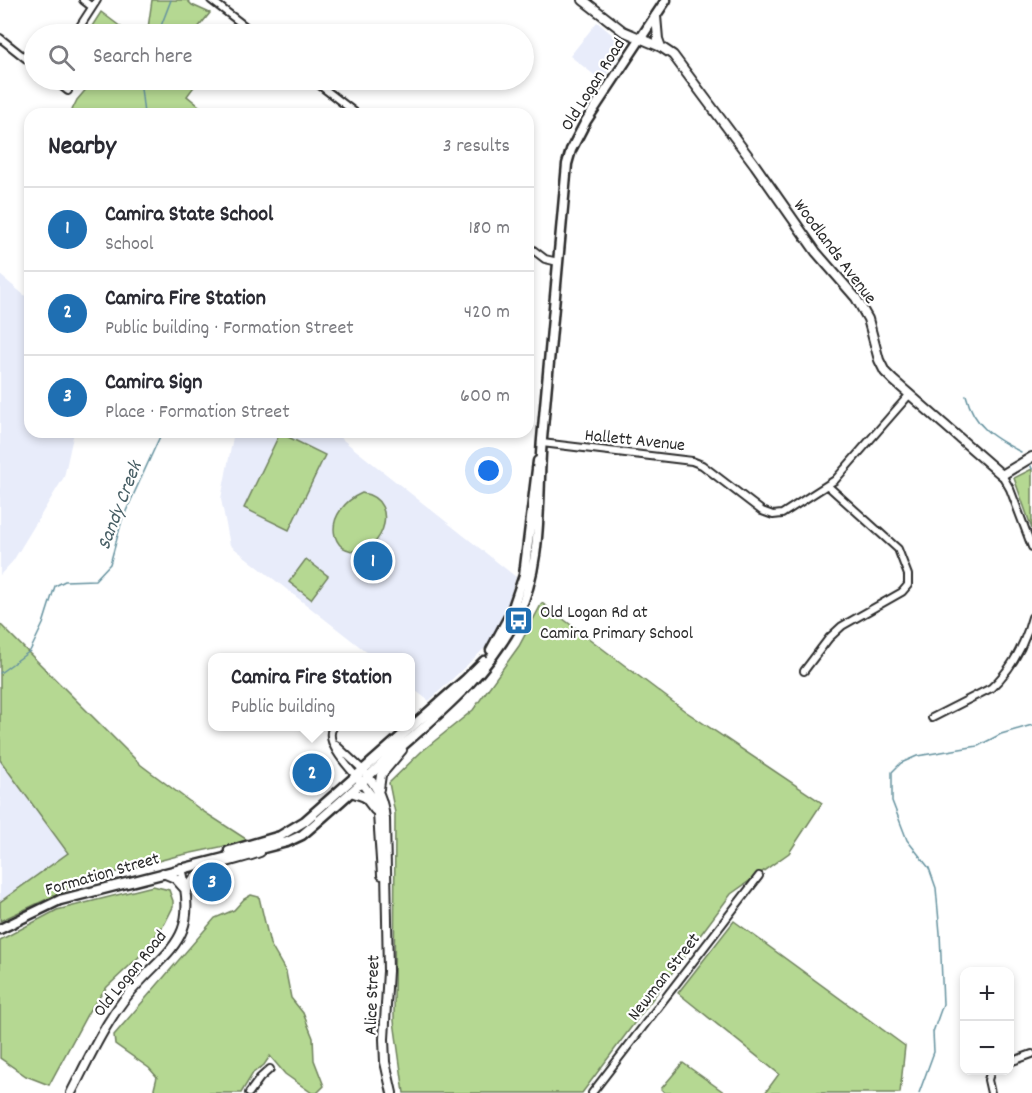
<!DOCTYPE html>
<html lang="en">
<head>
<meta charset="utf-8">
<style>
	body { margin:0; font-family:Dekko,sans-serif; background:#f7f7f7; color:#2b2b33 }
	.controls { position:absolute; right:18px; bottom:18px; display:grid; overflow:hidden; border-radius:12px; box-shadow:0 3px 9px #0003 }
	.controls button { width:54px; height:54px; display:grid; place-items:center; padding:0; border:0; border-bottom:2px solid #e1e1e2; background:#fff; color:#2b2b33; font:30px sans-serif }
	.you { position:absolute; left:489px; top:471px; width:21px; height:21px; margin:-15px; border:4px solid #fff; border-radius:50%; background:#1a73e8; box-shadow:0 0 0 9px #1a73e833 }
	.badge { display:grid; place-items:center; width:39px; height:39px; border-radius:50%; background:#1f6fb2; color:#fff; font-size:20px; font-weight:700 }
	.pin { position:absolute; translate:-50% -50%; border:3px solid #fff; box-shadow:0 2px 6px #0006 }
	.popup { position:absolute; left:208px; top:653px; width:207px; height:78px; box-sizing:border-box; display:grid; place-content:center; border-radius:12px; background:#fff; filter:drop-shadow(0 2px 4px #0005); font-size:20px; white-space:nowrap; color:#7c7c81 }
	.popup b { font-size:22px; color:#2b2b33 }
	.popup::after { content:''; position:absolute; left:50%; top:100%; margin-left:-12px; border:12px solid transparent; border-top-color:#fff }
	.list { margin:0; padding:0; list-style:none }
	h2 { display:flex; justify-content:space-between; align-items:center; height:78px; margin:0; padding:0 24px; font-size:26px }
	h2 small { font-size:20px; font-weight:400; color:#7c7c81 }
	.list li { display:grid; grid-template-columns:39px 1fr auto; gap:18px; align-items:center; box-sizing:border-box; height:84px; padding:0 24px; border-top:2px solid #e1e1e2 }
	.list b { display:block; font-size:22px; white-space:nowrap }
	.list p { margin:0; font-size:20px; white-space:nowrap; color:#7c7c81 }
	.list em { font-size:20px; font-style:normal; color:#7c7c81 }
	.icon { flex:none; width:33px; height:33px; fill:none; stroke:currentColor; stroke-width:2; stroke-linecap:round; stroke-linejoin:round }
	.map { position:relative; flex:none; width:1032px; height:1093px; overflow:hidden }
	.search { position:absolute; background:#fff; box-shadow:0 3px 9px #0003; left:24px; top:24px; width:510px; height:66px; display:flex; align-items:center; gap:15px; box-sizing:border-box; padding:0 21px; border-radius:33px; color:#7c7c81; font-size:22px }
	.panel { position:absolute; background:#fff; box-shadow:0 3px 9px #0003; left:24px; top:108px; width:510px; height:330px; border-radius:18px }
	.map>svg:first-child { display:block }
</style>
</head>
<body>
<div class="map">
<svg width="1032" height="1093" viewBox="0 0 1032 1093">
	<rect width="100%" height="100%" fill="#fff"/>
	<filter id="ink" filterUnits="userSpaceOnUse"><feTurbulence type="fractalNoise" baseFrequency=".0167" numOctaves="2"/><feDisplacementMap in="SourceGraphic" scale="12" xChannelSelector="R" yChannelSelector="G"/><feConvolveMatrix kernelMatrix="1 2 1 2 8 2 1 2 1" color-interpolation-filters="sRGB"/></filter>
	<g filter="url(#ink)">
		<path fill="#e8ecfa" d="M597,22L626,46L602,81L570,56Z
			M0,275L30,300V432H74L64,477L13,561L0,575Z
			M234,432H333L516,577L505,612L486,647L429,701L411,687V658L373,657L230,545L221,499Z
			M0,760L68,854L0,901Z"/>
		<path fill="#b5d892" stroke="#70825e" stroke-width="1.5" d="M152,0H187L192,5L210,13L193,34H103L92,26L101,12L129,33L148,28Z
			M94,80H199L187,96L209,114H70L77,100Z
			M280,433L325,455L289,530L244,508Z
			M1032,469V529L1014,478Z
			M362,493C405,500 379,564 346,549C340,547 337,542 335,536C330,517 346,500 362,493Z
			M306,559L328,576L311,599L289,582Z
			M542,603L685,711L822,803L789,853L731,894L582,1093H404L394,1021L395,813L389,783L421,752L473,710L519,646Z
			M0,624L141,765L201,810L249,841L177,856L90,879L0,921V902L68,853L0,760Z
			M153,886L169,890L173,901V907L165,923L143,953L107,987L89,1011L49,1085L26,1076L0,1058V940L57,910Z
			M251,895L259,897L270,944L286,972L291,998L303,1013L313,1038L314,1060L324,1086L317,1093H312L285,1074L270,1056L264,1065L253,1073L241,1093H153L157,1077L149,1068L115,1044L114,1035L215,918L234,910L244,899Z
			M734,921L905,1046L900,1093H765L779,1074L678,993Z
			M683,1063L725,1093H665L661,1089Z"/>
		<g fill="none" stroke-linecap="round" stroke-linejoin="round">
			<path stroke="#65929f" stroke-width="1.5" d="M165,34L161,26L171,0
				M142,80L141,88L144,114
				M966,395C974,427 994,438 1021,452
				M1031,466L1032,469
				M0,673L30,651L43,624L55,586L65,581L95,580L110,564L122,520L162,432
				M919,1093L934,1052L933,1032L943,1004L940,933L936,888L929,868L907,840L892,801V772L901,763L917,756L978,746L1001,734L1032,725"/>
			<defs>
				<path id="minor" d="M83,0L92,7
					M211,0L255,34
					M75,34L97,0
					M0,38L34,65
					M54,80L68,91
					M313,80L357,114
					M528,246L545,259L558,262
					M542,443L692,461L702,465L762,511L773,515L782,514L835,480L910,394
					M1002,475L1010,489L1032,547
					M804,671L829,638L842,626L902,592L908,585V575L898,549L828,486
					M932,718L991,688C1012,669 1025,643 1032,617
					M334,726C322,739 347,766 356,776
					M336,745L363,770
					M1010,1062L1032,1054
					M249,1093L260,1078L270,1069
					M592,1093L759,876
					M991,1093L988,1080L991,1070"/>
				<path id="tertiary" d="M583,0L623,31L661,47L673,55L755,165L816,252L856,298L868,319L879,360L885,372L893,380L1002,475L1032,457
					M656,16L658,39L661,47
					M366,774C378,788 383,800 385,819L388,971L384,1039L385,1062L392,1093
					M359,779L375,801L378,814L382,875
					M379,789L381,775L402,750
					M351,792L365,797L375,810
					M163,873L175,878L184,888
					M187,891C196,863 236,862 260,852
					M71,1093C87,1062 102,1029 123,1001C164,948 201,946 181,868"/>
				<path id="secondary" d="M491,650L511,613L524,575L538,461
					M229,851L280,836L305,821L465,680L484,661
					M0,929L60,900L252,851L287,842L302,835C333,809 363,781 393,754C440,713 488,674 517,617C544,562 537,498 542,439C550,348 558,256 567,164L571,150L586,121L666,0"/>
			</defs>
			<use href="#minor" stroke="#2b2b2b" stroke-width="10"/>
			<use href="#tertiary" stroke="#2b2b2b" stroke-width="12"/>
			<use href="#secondary" stroke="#2b2b2b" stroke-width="13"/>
			<use href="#minor" stroke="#fff" stroke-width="6"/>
			<use href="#tertiary" stroke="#fff" stroke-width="8"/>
			<use href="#secondary" stroke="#fff" stroke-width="8"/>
		</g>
	</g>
	<defs>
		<symbol id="bus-square" viewBox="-11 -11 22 22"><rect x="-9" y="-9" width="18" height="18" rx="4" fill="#1f6fb2" stroke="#fff"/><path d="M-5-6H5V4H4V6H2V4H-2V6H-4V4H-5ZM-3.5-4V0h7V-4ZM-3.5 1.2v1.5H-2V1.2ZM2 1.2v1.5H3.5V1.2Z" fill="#fff"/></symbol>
	</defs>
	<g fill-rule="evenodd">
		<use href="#bus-square" x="502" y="604" width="33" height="33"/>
	</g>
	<g text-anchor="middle" stroke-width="4.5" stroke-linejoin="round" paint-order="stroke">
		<g font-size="18" fill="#2b2b2b" stroke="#fff">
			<text transform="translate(592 84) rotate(-58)" y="6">Old Logan Road</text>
			<text transform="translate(836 251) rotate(53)" y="6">Woodlands Avenue</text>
			<text transform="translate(635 439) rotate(6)" y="6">Hallett Avenue</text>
			<text transform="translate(102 873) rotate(-16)" y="6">Formation Street</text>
			<text transform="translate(129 973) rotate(-51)" y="6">Old Logan Road</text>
			<text transform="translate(663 976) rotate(-52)" y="6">Newman Street</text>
			<text transform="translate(371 995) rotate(-88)" y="6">Alice Street</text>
		</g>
		<g font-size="18" fill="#2b2b2b" stroke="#fff" text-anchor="start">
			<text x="540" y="617">Old Logan Rd at<tspan x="540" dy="21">Camira Primary School</tspan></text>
		</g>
		<g font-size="20" font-style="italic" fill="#485f65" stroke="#fff">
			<text transform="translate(118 505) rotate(-69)" y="7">Sandy Creek</text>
		</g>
	</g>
</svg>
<div class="controls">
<button>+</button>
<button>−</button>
</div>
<div class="you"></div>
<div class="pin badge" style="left:373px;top:561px">1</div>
<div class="pin badge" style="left:312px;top:773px">2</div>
<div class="popup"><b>Camira Fire Station</b>Public building</div>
<div class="pin badge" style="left:212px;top:882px">3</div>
<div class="search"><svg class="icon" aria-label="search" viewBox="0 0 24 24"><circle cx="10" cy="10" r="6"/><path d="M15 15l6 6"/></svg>Search here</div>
<section class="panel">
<h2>Nearby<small>3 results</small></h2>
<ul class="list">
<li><span class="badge">1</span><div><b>Camira State School</b><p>School</p></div><em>180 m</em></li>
<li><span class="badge">2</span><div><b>Camira Fire Station</b><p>Public building · Formation Street</p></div><em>420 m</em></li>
<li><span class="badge">3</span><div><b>Camira Sign</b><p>Place · Formation Street</p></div><em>600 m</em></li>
</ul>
</section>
</div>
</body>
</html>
